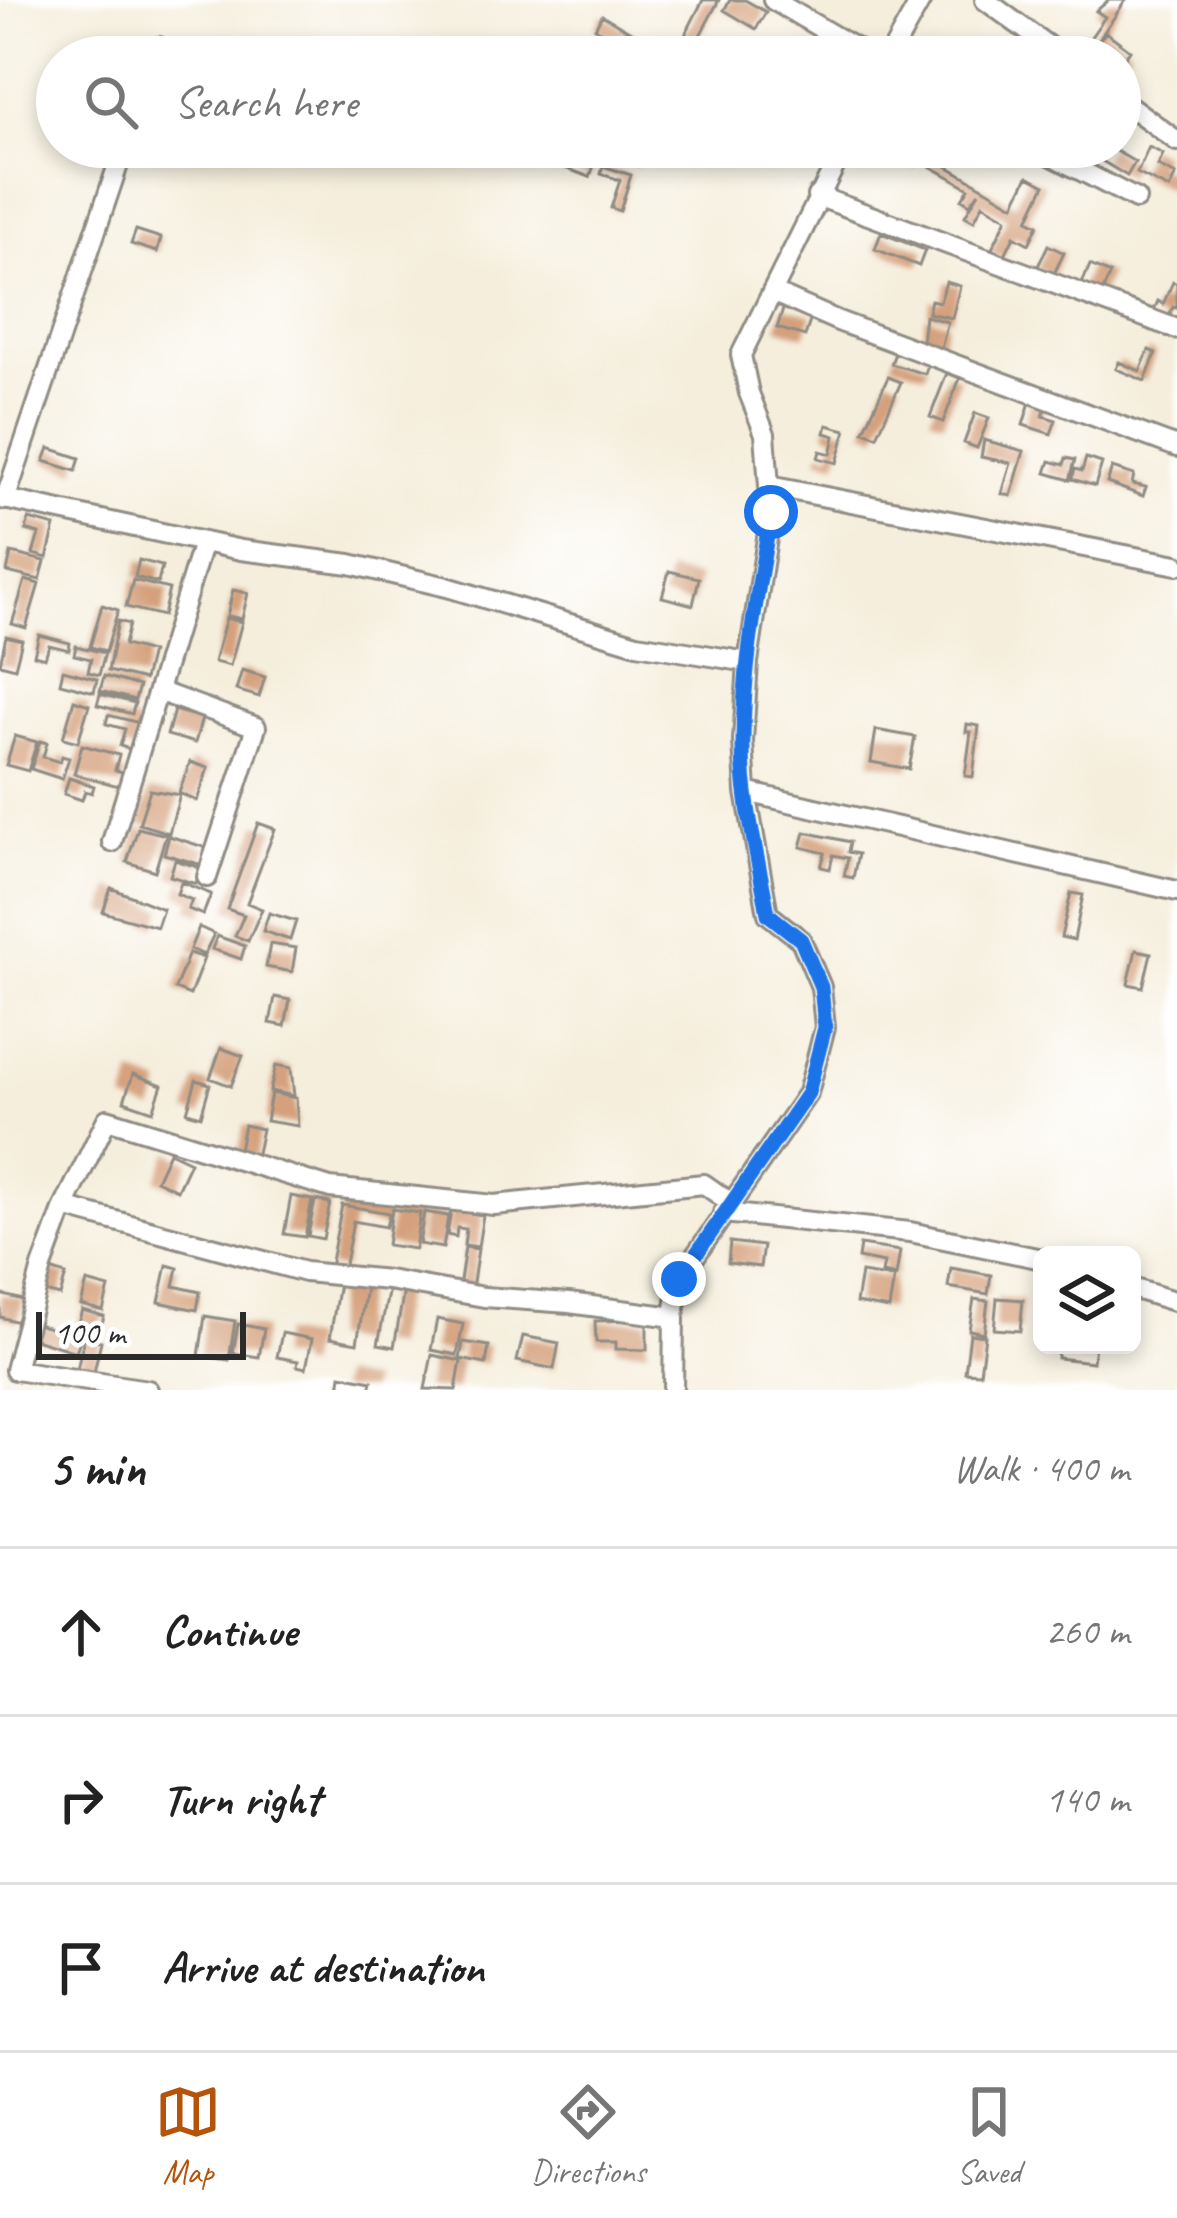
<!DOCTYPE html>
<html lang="en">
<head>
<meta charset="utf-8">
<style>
	body { margin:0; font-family:Caveat,sans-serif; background:#f2f2f2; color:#222 }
	.controls { position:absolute; right:36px; bottom:36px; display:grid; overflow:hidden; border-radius:18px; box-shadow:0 6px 18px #0003 }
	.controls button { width:108px; height:108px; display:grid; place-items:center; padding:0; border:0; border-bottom:3px solid #e0e0e0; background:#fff; color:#222; font:60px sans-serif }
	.scale { position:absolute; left:36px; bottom:30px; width:210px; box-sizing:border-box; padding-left:12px; border:6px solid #2b2b2b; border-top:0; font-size:33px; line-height:42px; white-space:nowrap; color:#2b2b2b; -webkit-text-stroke:9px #fff; paint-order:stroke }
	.stop { position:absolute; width:36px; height:36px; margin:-27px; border:9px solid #1a73e8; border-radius:50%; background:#fff }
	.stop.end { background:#1a73e8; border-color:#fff; box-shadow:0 3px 12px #0008 }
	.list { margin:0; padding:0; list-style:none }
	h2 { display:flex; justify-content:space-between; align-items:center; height:156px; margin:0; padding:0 48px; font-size:51px }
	h2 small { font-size:39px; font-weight:400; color:#767676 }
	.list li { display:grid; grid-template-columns:78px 1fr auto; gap:36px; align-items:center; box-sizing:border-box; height:168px; padding:0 48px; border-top:3px solid #e0e0e0 }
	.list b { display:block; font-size:45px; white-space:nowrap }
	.list em { font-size:39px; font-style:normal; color:#767676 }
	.icon { flex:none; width:66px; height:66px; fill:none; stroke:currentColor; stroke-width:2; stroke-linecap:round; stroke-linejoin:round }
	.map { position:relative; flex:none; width:1177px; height:1390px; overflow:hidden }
	.search { position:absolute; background:#fff; box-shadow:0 6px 18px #0003; left:36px; right:36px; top:36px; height:132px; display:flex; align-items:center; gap:30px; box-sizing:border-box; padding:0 42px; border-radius:66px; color:#767676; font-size:45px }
	.sheet { height:660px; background:#fff }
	nav { display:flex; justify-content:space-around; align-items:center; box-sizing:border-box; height:168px; border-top:3px solid #e0e0e0; background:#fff; font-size:33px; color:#767676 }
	nav a { display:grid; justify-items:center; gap:6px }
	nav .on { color:#b45309 }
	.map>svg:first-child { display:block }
</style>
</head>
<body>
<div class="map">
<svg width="1177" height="1390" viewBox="0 0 1177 1390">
	<rect width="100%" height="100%" fill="#fff"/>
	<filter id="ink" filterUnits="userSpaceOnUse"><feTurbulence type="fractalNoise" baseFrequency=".00833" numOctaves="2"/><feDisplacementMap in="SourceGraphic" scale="24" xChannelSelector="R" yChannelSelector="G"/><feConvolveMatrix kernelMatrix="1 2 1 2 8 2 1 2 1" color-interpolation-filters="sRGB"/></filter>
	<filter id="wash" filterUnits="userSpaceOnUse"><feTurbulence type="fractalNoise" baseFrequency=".004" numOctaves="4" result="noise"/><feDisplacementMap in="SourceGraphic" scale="48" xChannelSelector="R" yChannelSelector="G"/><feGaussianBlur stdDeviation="2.7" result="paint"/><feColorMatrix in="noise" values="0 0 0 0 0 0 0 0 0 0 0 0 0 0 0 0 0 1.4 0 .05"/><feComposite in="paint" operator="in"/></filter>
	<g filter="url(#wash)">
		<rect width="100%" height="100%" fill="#f5eedc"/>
		<g id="blocks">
			<path fill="#d5a17d" d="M703,0H719L689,56L671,57L675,50L681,53L687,42L683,39Z
				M730,0H745L766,12L756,29L724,10Z
				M1109,0H1126L1097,42L1106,32L1130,50L1120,64V57H1115L1117,54L1105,45L1099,54L1086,44L1105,17L1096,11Z
				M602,15L636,35L628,48L595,28Z
				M613,147H643L638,166L610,158Z
				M914,147L1014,205L1028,176L1045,185L1028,220L1038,225L1029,244L1014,236L1003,259L990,253L1007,218L983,204L974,221L965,216L979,192L970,204L962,199L969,188L919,160L915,166L906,161Z
				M1109,147L1135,162L1127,176L1102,161Z
				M1149,147L1163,154L1158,166L1176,175L1169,189L1137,173Z
				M563,153L594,165L590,177L559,166Z
				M603,166L631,175L620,211L611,208L620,180L601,174Z
				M136,230L161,238L157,252L131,244Z
				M881,233L925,250L919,266L875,249Z
				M1048,245L1064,253L1053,276L1037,268Z
				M1090,265L1110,274L1101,295L1081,286Z
				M946,282L960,286L952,318L928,313L931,300L940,302Z
				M1173,282L1177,284V308L1173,307L1166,322L1152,315L1158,301L1163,304Z
				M784,306L812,315L805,336L777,328Z
				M925,316L948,322L941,348L922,343Z
				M1149,350L1156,353L1145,381L1116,369L1119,362L1140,371Z
				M895,353L928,365L925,374L891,364Z
				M947,373L960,378L943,422L930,417Z
				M888,377L901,382L877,436L864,431Z
				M1030,402L1046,407L1043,416L1056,420L1051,434L1023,425Z
				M975,413L989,418L977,448L964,443Z
				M827,425L846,430L837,463L818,458L820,451L831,454L835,436L825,433Z
				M984,440L1024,451L1011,496L1002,494L1011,463L981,457Z
				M49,448L80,458L76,471L44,461Z
				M1066,458L1075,460L1070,480L1046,473L1050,461L1064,465Z
				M1086,458L1102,463L1095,486L1072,479L1075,469L1082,471Z
				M1112,468L1134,475L1132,484L1146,487L1143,496L1107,483Z
				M29,519L55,526L47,558L33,554L39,534L26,530Z
				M11,553L45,561L40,580L7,572Z
				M139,560L162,566L158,583L135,577Z
				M669,571L699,578L693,605L662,597Z
				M25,580L39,584L26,628L12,624Z
				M133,580L169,589L163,616L126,607Z
				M233,590L248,593L242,619L227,616Z
				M102,605L118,610L106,651L90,647Z
				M226,618L242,622L230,666L214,662Z
				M118,621L129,624L124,645L151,652L144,680L108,671Z
				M39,635L70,643L69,650L49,645L45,658L34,655Z
				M6,636L22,640L15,668L0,664Z
				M76,646L105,653L99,675L88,672L91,659L74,655Z
				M63,670L97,679L94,692L60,683Z
				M242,670L265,677L259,697L236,690Z
				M104,676L139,686L135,700L100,691Z
				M100,694L135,703L132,714L97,705Z
				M74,700L89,705L78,742L63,738Z
				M174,710L202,718L195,743L167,735Z
				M108,715L140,723L133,750L120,746L125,729L106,724Z
				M967,724L979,726L973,777L965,776L971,732H966Z
				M876,730L915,737L909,769L871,762Z
				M15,736L37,742L28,771L6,765Z
				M40,741L47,743L43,757L60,762L62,756L69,758L62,779L31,769Z
				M82,745L119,755L115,770L126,773L122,787L74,774Z
				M190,762L208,768L197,801L179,793Z
				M69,778L94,786L92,793L85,791L82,800L64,794Z
				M150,790L180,795L169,833L139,824Z
				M258,823L275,829L247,903L262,909L248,941L235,936L244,915L227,909Z
				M138,828L166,835L155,871L127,862Z
				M805,832L850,842L848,852L858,854L853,878L844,876L848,858L833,855L830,869L821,867L825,853L801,847Z
				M169,836L207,848L202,865L164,854Z
				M175,860L201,868L196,884L170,876Z
				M181,882L211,894L203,915L188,909L192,900L177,894Z
				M111,888L163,909L157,927L103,912Z
				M1071,893L1083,895L1074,940L1061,937Z
				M269,913L296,921L290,940L263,931Z
				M199,927L214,934L204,955L190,949Z
				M217,936L245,946L241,959L212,949Z
				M270,944L296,948L292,972L266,967Z
				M1136,950L1151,953L1143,987L1128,984Z
				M189,953L204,958L190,995L175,989Z
				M275,997L290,1000L285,1026L270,1023Z
				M221,1048L243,1056L231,1086L210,1078Z
				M276,1065L291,1068L294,1096L270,1091Z
				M133,1074L162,1085L153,1111L124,1101Z
				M196,1080L210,1084L201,1116L187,1112Z
				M271,1093L296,1098L298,1126L266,1121Z
				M244,1125L262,1129L256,1158L238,1154Z
				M169,1152L190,1162L177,1190L156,1180Z
				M291,1196L312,1200L305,1237L284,1234Z
				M315,1200L330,1203L323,1239L308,1236Z
				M342,1205L389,1213L386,1227L353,1221L344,1269L330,1267Z
				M392,1209L420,1213L415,1249L387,1245Z
				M451,1210L483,1215L478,1247L464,1245L466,1229L457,1228L456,1237L447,1235Z
				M424,1212L448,1216L443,1248L419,1244Z
				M730,1242L763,1246L760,1267L728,1263Z
				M860,1245L900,1251L896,1276L882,1273L884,1263L858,1258Z
				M465,1247L478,1249L472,1289L459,1288Z
				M167,1265L178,1268L174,1286L200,1292L197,1310L159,1302Z
				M951,1268L991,1275L988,1294L948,1287Z
				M47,1269L66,1275L60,1296L41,1291Z
				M861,1273L894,1278L889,1309L856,1303Z
				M87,1282L109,1288L103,1311L81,1305Z
				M339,1283L366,1288L357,1343L330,1338Z
				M389,1288L404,1290L394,1347L378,1344Z
				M0,1294L23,1300L18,1322L0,1317Z
				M997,1298L1023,1300L1020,1331L994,1329Z
				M974,1299L988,1301L984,1333L969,1330Z
				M82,1310L104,1316L98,1338L75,1332Z
				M205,1316L235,1321L229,1360L199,1356Z
				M437,1319L463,1324L457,1355L431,1350Z
				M647,1320V1350L616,1349V1342H596L595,1321Z
				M33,1323L81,1337L76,1352L28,1337Z
				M238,1324L264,1329L259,1357L233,1353Z
				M282,1333L312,1339L306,1368L297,1366L298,1361L277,1357Z
				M970,1334L985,1336L980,1373L965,1372Z
				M523,1336L559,1343L554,1369L517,1361Z
				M84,1338L101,1341L93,1377L76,1374Z
				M463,1342L489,1346L486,1364L460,1359Z
				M1058,1345H1095L1093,1362L1057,1358Z
				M432,1355L461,1361L456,1390L425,1389Z
				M341,1375L372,1381L370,1390H339Z"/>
		</g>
	</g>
	<g filter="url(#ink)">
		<use href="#blocks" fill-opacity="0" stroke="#908c84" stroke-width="3"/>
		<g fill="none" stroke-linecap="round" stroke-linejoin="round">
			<defs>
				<path id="minor" d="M773,0L870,57
					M985,0L1063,57
					M156,57L159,47
					M889,57L921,0
					M1120,99L1177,141
					M1035,147L1136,199
					M817,196L1177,329
					M772,292L838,321L1177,447
					M769,486L1177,565
					M0,498L241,550L350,564L447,587L637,644L748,662
					M5,500L124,147
					M158,691L256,727L207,877
					M746,792L1177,891
					M112,842L203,542
					M64,1207L305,1272L388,1280L484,1297L569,1303L674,1317
					M723,1213L910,1232L1042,1259
					M1132,1288L1177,1302
					M148,1390L15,1370L42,1267L64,1207L107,1119L330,1188L494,1205L704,1184L731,1203
					M673,1390L674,1317L679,1279L808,1093L825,1027L821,987L801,940L768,914L746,792L743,741L748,662L771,512L765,434L749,393L741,355L844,147"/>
			</defs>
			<use href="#minor" stroke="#908c84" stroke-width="24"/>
			<use href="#minor" stroke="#fff" stroke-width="18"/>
		</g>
	</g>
	<g fill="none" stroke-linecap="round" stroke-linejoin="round" filter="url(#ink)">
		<path stroke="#1a73e8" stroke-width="15" d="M679,1279L808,1093L825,1027L821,987L801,940L768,914C758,857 742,799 743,741C743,664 759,587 771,512"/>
	</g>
</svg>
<div class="controls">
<button><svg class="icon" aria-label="layers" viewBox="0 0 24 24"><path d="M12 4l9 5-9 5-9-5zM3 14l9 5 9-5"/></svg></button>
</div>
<div class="scale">100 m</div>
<div class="stop" style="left:771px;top:512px"></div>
<div class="stop end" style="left:679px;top:1279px"></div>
<div class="search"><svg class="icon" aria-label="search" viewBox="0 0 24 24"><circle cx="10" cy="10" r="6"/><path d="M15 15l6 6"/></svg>Search here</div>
</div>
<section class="sheet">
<h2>5 min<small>Walk · 400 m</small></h2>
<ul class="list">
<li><svg class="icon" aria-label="ahead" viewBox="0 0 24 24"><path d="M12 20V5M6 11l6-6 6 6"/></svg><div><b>Continue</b></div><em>260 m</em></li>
<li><svg class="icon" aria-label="right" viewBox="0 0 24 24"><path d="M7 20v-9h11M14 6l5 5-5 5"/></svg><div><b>Turn right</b></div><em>140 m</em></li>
<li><svg class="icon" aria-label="arrive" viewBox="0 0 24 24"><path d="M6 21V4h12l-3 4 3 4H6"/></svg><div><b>Arrive at destination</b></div></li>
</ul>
</section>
<nav>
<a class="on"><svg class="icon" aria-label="map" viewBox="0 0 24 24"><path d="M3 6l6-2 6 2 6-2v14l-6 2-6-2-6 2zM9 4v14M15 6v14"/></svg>Map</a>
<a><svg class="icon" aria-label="directions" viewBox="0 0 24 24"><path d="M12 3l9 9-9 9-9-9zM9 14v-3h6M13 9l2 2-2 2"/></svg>Directions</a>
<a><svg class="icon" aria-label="saved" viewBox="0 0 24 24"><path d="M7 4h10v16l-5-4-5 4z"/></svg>Saved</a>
</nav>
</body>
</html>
